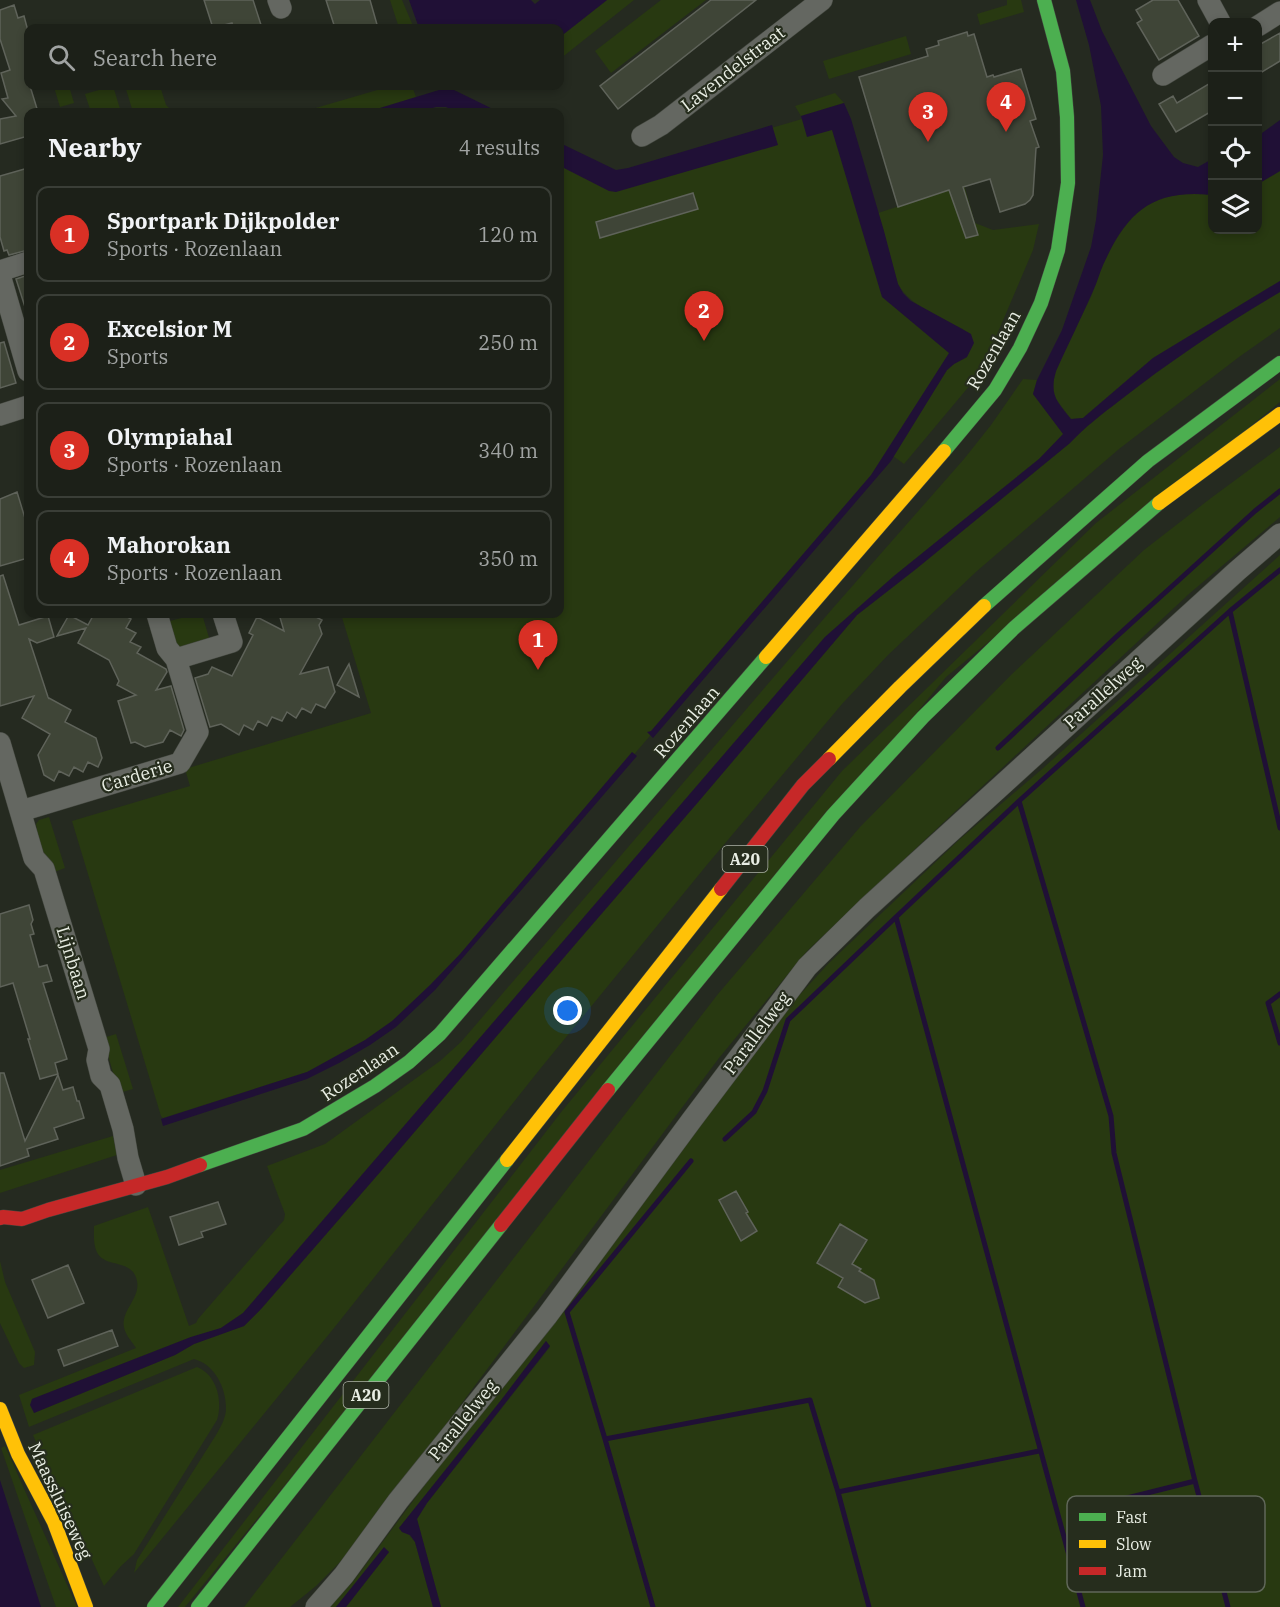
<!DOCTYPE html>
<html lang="en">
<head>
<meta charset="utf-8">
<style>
	body { margin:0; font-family:"IBM Plex Serif",serif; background:#252821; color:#f1f3f6 }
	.controls { position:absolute; right:18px; top:18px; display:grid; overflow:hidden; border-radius:12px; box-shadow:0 3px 9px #0003 }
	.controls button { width:54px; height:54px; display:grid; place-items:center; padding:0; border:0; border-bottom:2px solid #3a3e37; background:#1c2018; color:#f1f3f6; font:30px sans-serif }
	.you { position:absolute; left:568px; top:1011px; width:21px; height:21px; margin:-15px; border:4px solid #fff; border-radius:50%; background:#1a73e8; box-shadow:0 0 0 9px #1a73e833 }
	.badge { display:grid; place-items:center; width:39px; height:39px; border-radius:50%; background:#d93025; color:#fff; font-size:20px; font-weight:700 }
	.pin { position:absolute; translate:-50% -50px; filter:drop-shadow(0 2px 3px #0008) }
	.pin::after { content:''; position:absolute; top:32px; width:21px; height:18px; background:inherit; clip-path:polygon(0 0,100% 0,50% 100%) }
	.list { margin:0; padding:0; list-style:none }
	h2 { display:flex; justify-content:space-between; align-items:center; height:78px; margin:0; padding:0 24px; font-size:26px }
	h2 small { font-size:20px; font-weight:400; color:#a0a3a2 }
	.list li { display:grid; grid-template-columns:39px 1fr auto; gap:18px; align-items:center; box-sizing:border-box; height:96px; margin:0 12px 12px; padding:0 12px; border:2px solid #3a3e37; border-radius:12px }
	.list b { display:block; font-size:22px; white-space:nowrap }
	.list p { margin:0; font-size:20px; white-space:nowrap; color:#a0a3a2 }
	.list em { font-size:20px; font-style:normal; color:#a0a3a2 }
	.icon { flex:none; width:33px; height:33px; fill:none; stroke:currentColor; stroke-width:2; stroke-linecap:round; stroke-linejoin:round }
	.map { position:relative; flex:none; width:1280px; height:1607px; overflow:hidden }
	.search { position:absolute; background:#1c2018; box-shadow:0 3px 9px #0003; left:24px; top:24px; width:540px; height:66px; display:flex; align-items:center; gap:15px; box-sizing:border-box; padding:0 21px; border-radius:12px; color:#a0a3a2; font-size:22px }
	.panel { position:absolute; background:#1c2018; box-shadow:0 3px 9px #0003; left:24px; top:108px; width:540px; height:510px; border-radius:12px }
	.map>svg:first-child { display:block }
</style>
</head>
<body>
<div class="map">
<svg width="1280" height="1607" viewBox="0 0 1280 1607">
	<rect width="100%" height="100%" fill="#252a20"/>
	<path fill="#283911" d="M390,0H402L414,28H399Z
		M607,0H634L560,59V37Z
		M661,0H706L611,73L595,51Z
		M1007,0H1021L1024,12L980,25L977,14L1007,5Z
		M906,36L911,54L829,79L823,61Z
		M59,86H69L74,103L60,107L54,87Z
		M113,86L121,112H91L85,94Z
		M125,86H160L166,105L173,112H133Z
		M391,86H412L416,97L367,112H302Z
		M835,93L844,103L801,116L795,106Z
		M837,110L890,296L957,350L876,473L453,965L389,1028L329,1065L163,1118L161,1116L72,821L190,786L185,769L371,713L341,614H560V151L612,175L802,119Z
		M1280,171V281L1153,358L1083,418L1071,419L1053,395L1054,379C1061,352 1078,324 1090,299C1095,288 1098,276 1103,265C1128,211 1152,189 1212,195V230H1258V184Z
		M964,185L975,223L993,230L1039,224L1033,250L981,372L904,464L893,456L947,370L954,364L967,357L964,330C941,317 911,307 898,284L878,213Z
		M1280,292V328L1239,357L1119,449L977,571L888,655L842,704L706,866L540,1069L334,1328L134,1573L137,1560L216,1435C221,1426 226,1418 226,1408C226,1387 214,1364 194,1359L29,1427L19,1395L136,1348C133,1343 128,1338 126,1333C116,1313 141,1300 137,1281C133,1259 107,1268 98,1254C93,1246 94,1235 94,1226L148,1207L189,1326L196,1323L198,1319L284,1220L285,1214L267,1166L325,1144L440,1061L461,1042L833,608L964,459L991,425L1023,379L1037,380L1033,394L1064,434L1039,459L894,576L825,637L243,1313L221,1328L191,1337L32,1399L34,1413L175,1355L194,1344L244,1326L261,1309L381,1171L578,941L699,801L857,615L916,569L1070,443C1085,427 1102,414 1119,401C1170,361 1224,325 1280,292Z
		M1280,379V402L946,677L185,1607H178L562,1111L842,771L1096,523Z
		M1280,447V517L1190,593L930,835L807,951L719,1058L415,1466L365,1532L340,1562L316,1586L290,1607H244L718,994L860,827L1012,674L1144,550L1211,498Z
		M1280,555V1607H441L417,1519L427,1503L550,1347L546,1341L502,1399L399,1528L402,1532L409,1535L415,1542L433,1607H346L389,1552L384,1548L336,1607H328L355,1579L465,1431L783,1013L829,963L960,839L1041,770Z
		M197,614H202L210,641L180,652L166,622Z
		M49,817L65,868L52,873L40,855L32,832L37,830L36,824L39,820Z
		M116,1034L133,1089L119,1093L103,1038Z
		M113,1136L117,1155L0,1193V1170Z
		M0,1261L5,1282L35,1352L34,1365L24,1368L19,1363L0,1323Z
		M197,1367C217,1375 223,1401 217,1420L134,1554L121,1566L104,1586L72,1516L42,1456L33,1435Z
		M5,1446L77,1607H56L1,1448Z"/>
	<path fill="#201036" d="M409,0H531L535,4L540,0H607L560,37V28H419Z
		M1076,0H1090L1102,31L1151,126L1174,157L1183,163L1198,167L1212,159V195C1152,189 1127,212 1103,265C1099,274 1097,283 1093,291C1081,318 1068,345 1056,371C1049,394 1057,402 1071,419L1083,418L1153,358L1280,281V292C1224,325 1170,361 1119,401C1102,414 1085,427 1070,443L916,569L857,615L699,801L578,941L381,1171L261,1309L244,1326L194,1344L175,1355L34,1413L30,1405L32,1399L191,1337L221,1328L243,1313L825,637L894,576L1039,459L1063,434L1033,394L1037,380L1062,330L1091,247L1096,220L1103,155L1101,106L1089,45Z
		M452,89L499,112H456L446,107H436L419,112H367L439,90Z
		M844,103L851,119L884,231L898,284L903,293L911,301L964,330L971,334L974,343L967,357L954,364L947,370L891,461L653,738L647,732L651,731L871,475L949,353L882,297L832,130L807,137L801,116Z
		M1280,120V171L1258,184V136Z
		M772,125L778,145L616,192L609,191L560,166V143L616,170L628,168Z
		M632,752L637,756L435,990L396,1027L370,1045L339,1063L307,1079L163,1126L161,1119L307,1072L365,1040L392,1021L430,985L460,954Z
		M546,1341L550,1346L427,1503L417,1519L441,1607H433L415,1542L410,1535L402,1532L399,1528L502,1399Z
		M0,1480L41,1607H0Z
		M384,1547L389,1552L346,1607H336Z"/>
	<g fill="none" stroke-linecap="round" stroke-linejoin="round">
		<path stroke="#201036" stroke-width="5" d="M1230,611L1280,570
			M998,748L1115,638L1255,511L1280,491
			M1019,801L1230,611L1280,828
			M1280,994L1268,1003L1280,1043
			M725,1139L754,1112L765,1091L788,1020L896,917
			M691,1161L567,1312L605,1439L810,1400L838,1492
			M605,1439L653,1607
			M1095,1506L1195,1481L1228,1607
			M869,1607L838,1492L1039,1451
			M1083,1607L896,917L1019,801L1111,1116L1114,1153L1195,1481"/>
	</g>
	<path fill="#3f4537" stroke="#5f635a" stroke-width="1.5" d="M204,0H253L262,28H234L232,23L213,28Z
		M326,0H370L378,28H335Z
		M711,0H756L618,109L600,86Z
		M1153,0H1178L1199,36L1159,60L1137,23L1142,20L1136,10Z
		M14,5L18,18L24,16L28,31V86H30L38,112H28V136L0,144V119L16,116L2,99L8,98L1,73L10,70L0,39V10Z
		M967,32L968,36L974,34L987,77L993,75L994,77L1021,69L1036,119L1030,121L1039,147L1036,148L1033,195L1030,200L1025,204L1000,212L990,179L963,187L978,235L966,238L949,190L898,207L859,77L928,56L926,49L939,45L938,41Z
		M1280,33V61L1257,75V46Z
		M1212,82V111L1176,132L1159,104L1173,96L1177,103Z
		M28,168V250L9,255L7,250L4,251L0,237V176Z
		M693,193L698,209L600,238L596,222Z
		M28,275V307H25L16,279Z
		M4,342L16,383L0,388V343Z
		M17,492L28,528V558L0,566V499Z
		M3,575L19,625L48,616L54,637L37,643L29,639L48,697L49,699V698L71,710L65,722L96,738L102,758L98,767L88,762L83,772L74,767L69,776L59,771L54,781L44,775L38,755L50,734L22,718L34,696L0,706V576Z
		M94,614H122L131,619L126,628L136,633L130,642L141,647L137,653L166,669L167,672L156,690L171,686L184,730L181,736L170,730L163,742L145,747L135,742L131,743L118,701L136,695L117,685L119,681L109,660L78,643L86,628L57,636L69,615L88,625Z
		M279,614H310L322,620L319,625L322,634L300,674L328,667L335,692L325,708L316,704L311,713L302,708L296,718L287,712L282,721L272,717L267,726L258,721L253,730L244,725L239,735L221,724L210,727L195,678L208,674L212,667L232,676L253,635L249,633L257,617L284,631Z
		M349,664L359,697L337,685Z
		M29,905L33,920L31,924L34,934L30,935L39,967L47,965L52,981L43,983L67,1059L55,1063L58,1074L40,1079L28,1039H30L13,983L0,987V914Z
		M0,1073H4L25,1141L58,1075L63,1090L73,1087L77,1101H79L84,1118L54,1128L58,1139L27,1149L29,1156L0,1166Z
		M736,1191L748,1212L746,1213L757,1231L741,1241L719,1200Z
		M218,1202L226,1224L201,1232L203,1237L179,1245L170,1217Z
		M840,1224L867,1240L852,1264L861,1269L859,1271L874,1280L879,1298L865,1303L838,1287L843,1278L817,1263Z
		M68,1265L84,1303L48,1318L32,1280Z
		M112,1330L118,1346L64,1366L58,1350Z"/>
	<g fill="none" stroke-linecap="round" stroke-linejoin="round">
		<defs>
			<path id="street" d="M278,0L281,8
				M1208,0L1220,22
				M1258,26L1280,12
				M1163,75L1212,45
				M642,136L661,125L822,0
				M0,271L28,262
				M0,275L28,371
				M0,415L28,406
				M176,659L232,642L223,614
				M0,743L34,858L44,869L99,1049L97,1060L101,1076L110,1085L123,1129L128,1158L136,1185
				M21,811L180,763L198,732L176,659L167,648L157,614
				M316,1607L344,1575L398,1501L547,1316L691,1121L807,967L867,908L1237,571L1280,534"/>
			<path id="fast" d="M944,451L995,390L1020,348L1041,303L1058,250L1068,183L1067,117L1063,71L1044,0
				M984,606L1148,461L1280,363
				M608,1090L833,815L923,717L1014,628L1159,503
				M200,1165L303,1129L375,1086L409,1062L440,1034L766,657
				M154,1607L507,1160
				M198,1607L501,1225"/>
			<path id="slow" d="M1159,503L1280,414
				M766,657L944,451
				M829,759L900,687L984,606
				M507,1160L721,889
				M0,1409L18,1454L54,1522L86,1607"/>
			<path id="jam" d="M721,889L803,785L829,759
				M0,1218L3,1217L22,1219L48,1210L167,1177L200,1165
				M501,1225L608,1090"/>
		</defs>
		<use href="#street" stroke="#42463e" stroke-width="22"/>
		<use href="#fast" stroke="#42463e" stroke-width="15"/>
		<use href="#slow" stroke="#42463e" stroke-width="15"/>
		<use href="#jam" stroke="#42463e" stroke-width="15"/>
		<use href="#street" stroke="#646761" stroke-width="21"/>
		<use href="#fast" stroke="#4caf50" stroke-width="14"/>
		<use href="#slow" stroke="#ffc107" stroke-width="14"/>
		<use href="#jam" stroke="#c62828" stroke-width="14"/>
	</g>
	<g text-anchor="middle" stroke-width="4.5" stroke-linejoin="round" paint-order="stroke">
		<g fill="#262d1d" stroke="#aeb4a8" stroke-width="1.5">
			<rect x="722.5" y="846" width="45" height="26" rx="4.5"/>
			<rect x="343.5" y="1382" width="45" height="26" rx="4.5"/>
		</g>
		<g font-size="16" font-weight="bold" fill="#e9eee4">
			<text x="745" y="865">A20</text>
			<text x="366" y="1401">A20</text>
		</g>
		<g font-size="18" fill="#e9eee4" stroke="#262d1d">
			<text transform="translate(733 69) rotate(-38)" y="6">Lavendelstraat</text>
			<text transform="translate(994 350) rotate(-60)" y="6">Rozenlaan</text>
			<text transform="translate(1103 693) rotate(-42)" y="6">Parallelweg</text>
			<text transform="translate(687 722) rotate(-49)" y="6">Rozenlaan</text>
			<text transform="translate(137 776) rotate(-17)" y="6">Carderie</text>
			<text transform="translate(73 963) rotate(73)" y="6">Lijnbaan</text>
			<text transform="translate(757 1033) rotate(-53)" y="6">Parallelweg</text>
			<text transform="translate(360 1072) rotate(-34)" y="6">Rozenlaan</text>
			<text transform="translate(463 1420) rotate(-51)" y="6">Parallelweg</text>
			<text transform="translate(60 1501) rotate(65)" y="6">Maassluiseweg</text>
		</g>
	</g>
	<rect x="1067" y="1496" width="198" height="96" rx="9" fill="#262d1d" stroke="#606759" stroke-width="1.5"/>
	<rect x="1079" y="1513" width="27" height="8" fill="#4caf50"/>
	<rect x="1079" y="1540" width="27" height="8" fill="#ffc107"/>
	<rect x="1079" y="1567" width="27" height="8" fill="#c62828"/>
	<g font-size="16" fill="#e9eee4">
		<text x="1116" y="1523">Fast</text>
		<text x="1116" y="1550">Slow</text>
		<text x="1116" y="1577">Jam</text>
	</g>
</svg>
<div class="controls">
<button>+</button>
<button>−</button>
<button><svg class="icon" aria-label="locate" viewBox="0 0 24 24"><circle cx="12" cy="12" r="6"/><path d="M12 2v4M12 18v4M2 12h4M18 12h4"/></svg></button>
<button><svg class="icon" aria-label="layers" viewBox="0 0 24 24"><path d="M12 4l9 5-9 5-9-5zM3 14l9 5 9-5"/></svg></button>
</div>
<div class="you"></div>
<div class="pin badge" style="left:538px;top:670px">1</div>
<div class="pin badge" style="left:704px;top:341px">2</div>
<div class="pin badge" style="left:928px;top:142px">3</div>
<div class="pin badge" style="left:1006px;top:132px">4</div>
<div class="search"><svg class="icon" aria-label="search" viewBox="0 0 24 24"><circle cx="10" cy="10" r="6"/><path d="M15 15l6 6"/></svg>Search here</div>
<section class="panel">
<h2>Nearby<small>4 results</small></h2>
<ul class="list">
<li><span class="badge">1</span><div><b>Sportpark Dijkpolder</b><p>Sports · Rozenlaan</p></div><em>120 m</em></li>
<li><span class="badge">2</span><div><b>Excelsior M</b><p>Sports</p></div><em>250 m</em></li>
<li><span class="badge">3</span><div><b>Olympiahal</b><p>Sports · Rozenlaan</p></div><em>340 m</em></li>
<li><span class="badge">4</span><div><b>Mahorokan</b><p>Sports · Rozenlaan</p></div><em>350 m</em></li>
</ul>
</section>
</div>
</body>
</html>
